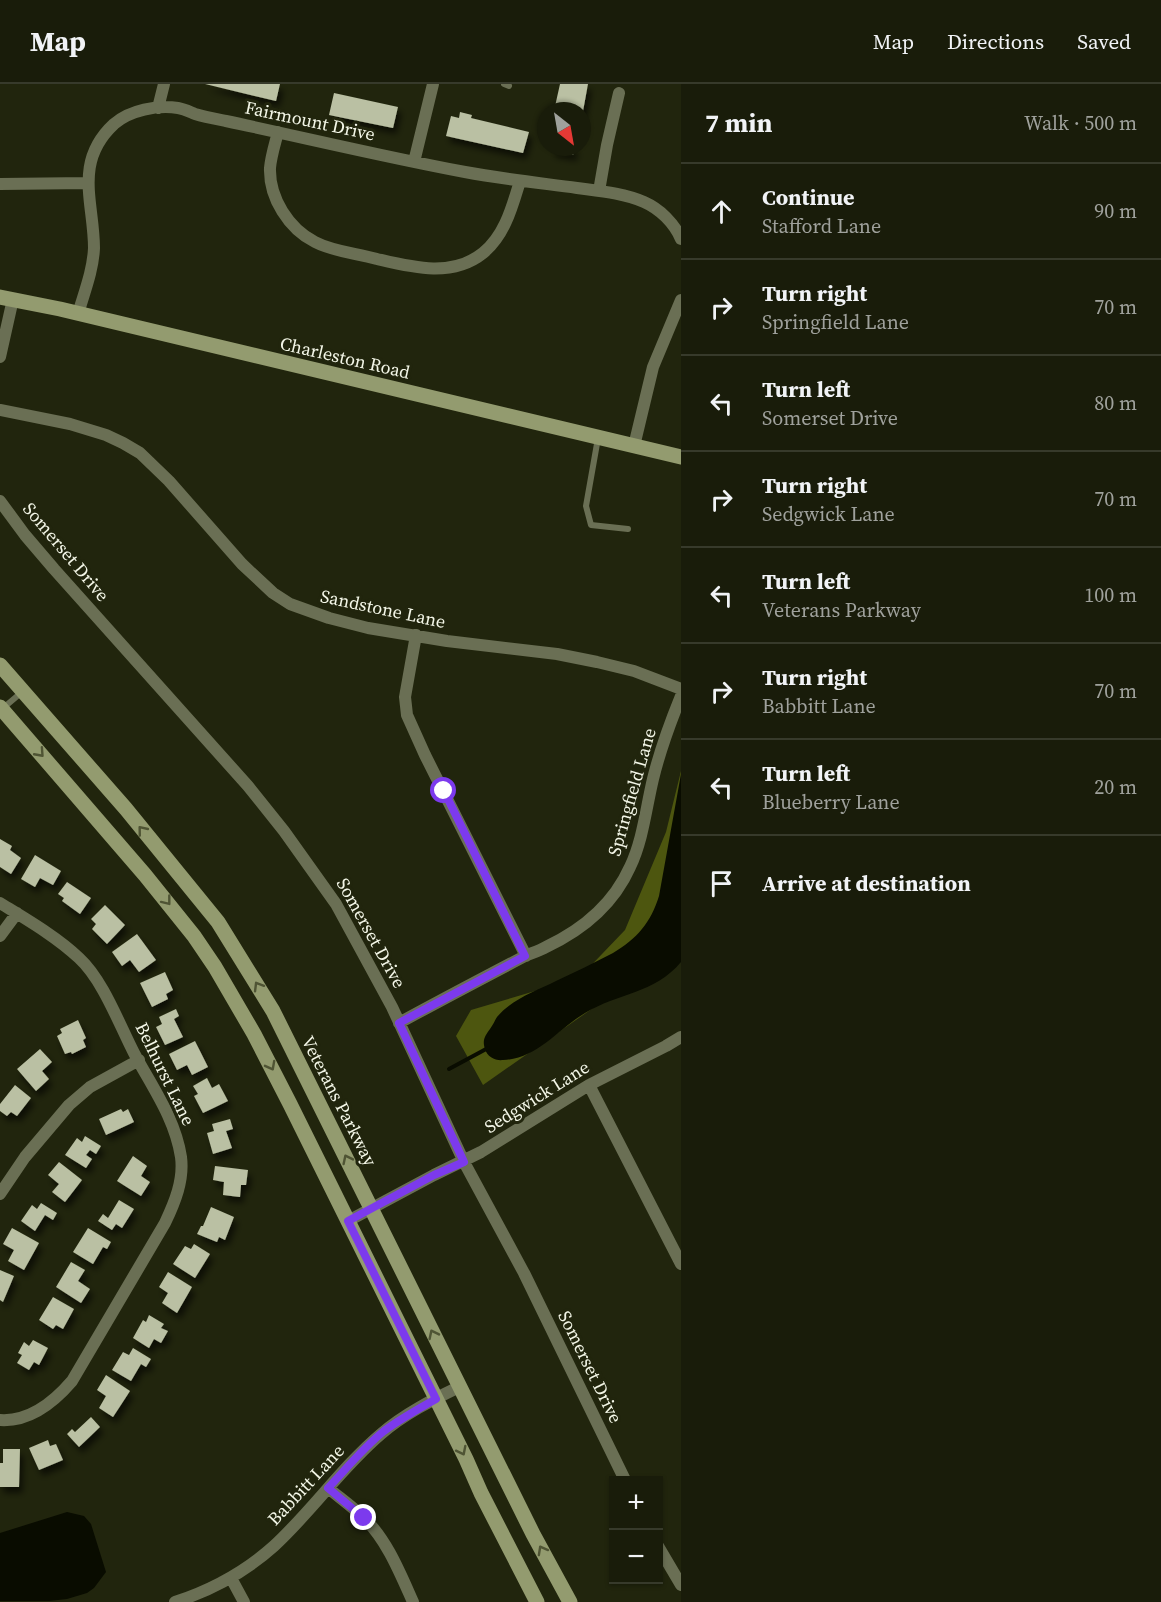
<!DOCTYPE html>
<html lang="en">
<head>
<meta charset="utf-8">
<style>
	body { margin:0; font-family:"Source Serif 4",serif; background:#262918; color:#f1f3f6 }
	.controls { position:absolute; right:18px; bottom:18px; display:grid; overflow:hidden; border-radius:0px; box-shadow:0 2px 4px #0004 }
	.controls button { width:54px; height:54px; display:grid; place-items:center; padding:0; border:0; border-bottom:2px solid #373a2b; background:#191c0a; color:#f1f3f6; font:30px sans-serif }
	.compass { position:absolute; left:537px; top:18px; width:54px; height:54px; border-radius:50%; background:#191c0a; box-shadow:0 2px 4px #0004; rotate:149deg }
	.stop { position:absolute; width:18px; height:18px; margin:-14px; border:4px solid #7c3aed; border-radius:50%; background:#fff }
	.stop.end { background:#7c3aed; border-color:#fff; box-shadow:0 2px 6px #0008 }
	.list { margin:0; padding:0; list-style:none }
	h2 { display:flex; justify-content:space-between; align-items:center; height:78px; margin:0; padding:0 24px; font-size:26px }
	h2 small { font-size:20px; font-weight:400; color:#9fa19c }
	.list li { display:grid; grid-template-columns:39px 1fr auto; gap:18px; align-items:center; box-sizing:border-box; height:96px; padding:0 24px; border-top:2px solid #373a2b }
	.list b { display:block; font-size:22px; white-space:nowrap }
	.list p { margin:0; font-size:20px; white-space:nowrap; color:#9fa19c }
	.list em { font-size:20px; font-style:normal; color:#9fa19c }
	.icon { flex:none; width:33px; height:33px; fill:none; stroke:currentColor; stroke-width:2; stroke-linecap:round; stroke-linejoin:round }
	.map { position:relative; flex:none; width:681px; height:1518px; overflow:hidden }
	header { display:flex; align-items:center; gap:36px; box-sizing:border-box; height:84px; padding:0 30px; background:#191c0a; border-bottom:2px solid #373a2b }
	header strong { font-size:28px }
	nav { display:flex; gap:33px; margin-inline-start:auto; font-size:21px }
	main { display:flex }
	aside { flex:1; background:#191c0a }
	.map>svg:first-child { display:block }
</style>
</head>
<body>
<header>
<strong>Map</strong>
<nav><a>Map</a><a>Directions</a><a>Saved</a></nav>
</header>
<main>
<div class="map">
<svg width="681" height="1518" viewBox="0 0 681 1518">
	<defs>
		<filter id="shadow"><feDropShadow dx="3.5" dy="6" stdDeviation="3" flood-color="#0009"/></filter>
	</defs>
	<rect width="100%" height="100%" fill="#21250d"/>
	<path fill="#4d560f" d="M681,687V831L646,887L483,1001L456,952L471,926L579,894L625,846L666,748Z"/>
	<path fill="#090c00" d="M681,690V878C654,910 618,909 585,929C558,945 537,975 503,976C496,977 487,973 485,965C482,956 485,952 490,945C493,941 495,936 497,933C512,915 536,907 556,897C575,888 594,879 613,869C637,855 651,838 659,812Z
		M67,1428L84,1432L91,1440L106,1488L94,1504L87,1509L67,1515L49,1517H0V1449Z"/>
	<g fill="none" stroke-linecap="round" stroke-linejoin="round">
		<path stroke="#090c00" stroke-width="4" d="M449,985L488,964"/>
	</g>
	<path fill="#bac0a3" filter="url(#shadow)" d="M205,0H280L276,17Z
		M560,0H588L583,27H554Z
		M334,9L398,23L393,44L329,31Z
		M460,28L472,31L471,34L529,48L523,69L446,52L451,32L459,34Z
		M552,63H575L573,71L551,67Z
		M0,755L12,762L10,766L21,774L11,790L0,783Z
		M35,771L61,787L53,801L40,794L35,803L21,795Z
		M67,798L91,814L80,830L62,817L64,814L58,810Z
		M105,821L125,841L107,860L92,845L96,840L91,835Z
		M137,850L156,876L139,888L130,876L122,882L112,868Z
		M165,888L173,906L166,910L168,915L152,923L140,899Z
		M176,925L179,932L174,935L183,953L165,961L156,943L162,940L159,933Z
		M78,936L86,954L83,956L86,963L72,970L71,968L65,970L57,952L62,949L60,945Z
		M195,957L208,983L192,991L187,981L177,986L169,970Z
		M40,965L52,978L42,987L49,995L36,1007L17,985Z
		M207,994L212,1004L219,1000L228,1017L203,1029L194,1012L198,1010L193,1002Z
		M15,1001L31,1014L17,1032L11,1028L7,1032L0,1027V1020Z
		M121,1025L123,1028L128,1025L134,1038L106,1051L99,1035Z
		M230,1035L233,1045L226,1047L232,1064L213,1070L207,1049L214,1047L212,1040Z
		M85,1052L101,1062L96,1070L90,1066L86,1071L92,1075L86,1084L65,1071L77,1054L82,1058Z
		M133,1072L147,1082L141,1092L150,1098L141,1112L117,1097Z
		M59,1078L82,1096L65,1118L52,1108L59,1100L48,1091Z
		M215,1082L248,1086L246,1101H241L240,1113L223,1111L224,1098L213,1096Z
		M119,1116L134,1125L122,1144L116,1140L112,1146L98,1137L103,1130L108,1134Z
		M41,1119L57,1129L53,1136L45,1131L35,1147L21,1137L32,1121L37,1125Z
		M211,1123L234,1133L225,1156L219,1153L217,1158L197,1150L201,1142H203Z
		M12,1144L39,1159L24,1186L8,1177L14,1166L3,1160Z
		M88,1144L111,1158L107,1165L103,1163L93,1180L73,1168Z
		M194,1160L210,1170L195,1194L173,1180L185,1162L191,1165Z
		M71,1178L85,1186L78,1197L90,1205L81,1219L56,1203Z
		M0,1186L14,1192L3,1218L0,1216Z
		M168,1188L192,1203L177,1229L162,1219L168,1209L159,1203Z
		M53,1213L74,1225L63,1245L56,1241L53,1245L39,1236Z
		M149,1231L164,1240L161,1244L168,1247L161,1259L154,1255L149,1264L133,1254L143,1236L146,1238Z
		M33,1256L48,1264L39,1281L34,1278L29,1286L17,1279L22,1271L18,1269L24,1258L29,1262Z
		M133,1264L151,1275L146,1283L141,1280L131,1297L112,1286L123,1268L129,1271Z
		M106,1291L130,1307L113,1333L99,1324L106,1312L97,1306Z
		M91,1333L100,1343L79,1363L67,1350L72,1345L75,1348Z
		M48,1356L50,1362L56,1360L63,1376L39,1386L29,1364Z
		M3,1365H20L19,1403H0V1379H3Z"/>
	<g fill="none" stroke-linecap="round" stroke-linejoin="round">
		<path stroke="#6a6f54" stroke-width="6" d="M504,0L509,2
			M598,354L586,422L591,441L628,445
			M2,625L22,608"/>
		<path stroke="#6a6f54" stroke-width="12" d="M158,24L164,0
			M278,48C275,60 271,72 270,84C269,114 289,145 315,158C334,168 357,169 377,175C411,183 452,194 483,169C505,151 512,123 520,97
			M414,78L433,0
			M0,100L88,99
			M599,107L607,61L619,9
			M78,230C84,209 93,187 94,164C94,119 73,78 114,40C130,26 157,21 178,24C184,25 190,28 195,30C205,33 216,35 226,37C306,54 385,73 465,88C502,95 540,99 577,104C599,107 623,109 644,118C660,125 674,139 681,155
			M0,273L13,215
			M0,326L70,340L106,351L123,359L140,369L169,397L242,480L273,509L290,520L329,534L368,544L447,557L557,570L597,578L634,587L681,605
			M634,362L653,283L681,216
			M0,417L25,451L54,485L248,702L284,747L336,820L392,923L464,1078L524,1189L625,1396
			M416,551L405,613L407,631L425,671L526,872
			M0,819C26,835 57,853 79,874C103,896 119,940 134,969C152,1003 175,1034 181,1073C184,1096 175,1118 165,1139L72,1297C54,1318 30,1338 0,1336
			M0,852L17,829
			M399,939C441,916 483,894 525,872C532,869 539,867 546,863C582,846 613,821 630,783C643,756 646,724 653,695C660,666 670,639 681,612
			M589,1001L681,1180
			M0,1110L25,1073L69,1021L90,1003L139,976
			M348,1137L434,1091L481,1068L589,1001L666,962L681,953
			M328,1404C340,1414 353,1423 364,1434C387,1456 400,1489 413,1518
			M658,1462L681,1501
			M231,1494L244,1518
			M175,1518C212,1506 245,1488 274,1462C312,1427 342,1383 381,1350C404,1330 432,1316 459,1303"/>
		<path stroke="#939b6f" stroke-width="15" d="M0,213L60,225L681,373
			M0,581L126,725L218,838L273,927L533,1450L570,1518
			M0,623L145,791L194,852L215,883L254,950L290,1020L466,1375L481,1409L537,1518"/>
	</g>
	<defs><path id="oneway-chevron" d="M-2-3.5L2.5 0L-2 3.5" fill="none" stroke-width="1.6" stroke-linecap="round" stroke-linejoin="round" transform="scale(1.5)"/></defs>
	<g stroke="#4f5434">
		<use href="#oneway-chevron" transform="translate(40 669) rotate(48)"/>
		<use href="#oneway-chevron" transform="translate(142 746) rotate(-129)"/>
		<use href="#oneway-chevron" transform="translate(167 817) rotate(52)"/>
		<use href="#oneway-chevron" transform="translate(258 902) rotate(-121)"/>
		<use href="#oneway-chevron" transform="translate(271 982) rotate(62)"/>
		<use href="#oneway-chevron" transform="translate(347 1075) rotate(-116)"/>
		<use href="#oneway-chevron" transform="translate(433 1250) rotate(-116)"/>
		<use href="#oneway-chevron" transform="translate(462 1367) rotate(63)"/>
		<use href="#oneway-chevron" transform="translate(542 1466) rotate(-119)"/>
	</g>
	<g fill="none" stroke-linecap="round" stroke-linejoin="round">
		<path stroke="#7c3aed" stroke-width="8" d="M364,1434L328,1404C346,1385 363,1364 384,1347C400,1335 418,1325 436,1315L348,1137L434,1091L464,1078L399,939L525,872L444,707"/>
	</g>
	<g text-anchor="middle" stroke-width="6" stroke-linejoin="round" paint-order="stroke">
		<g font-size="18" fill="#f3f6e7" stroke="#21250d">
			<text transform="translate(310 37) rotate(12)" y="6">Fairmount Drive</text>
			<text transform="translate(345 274) rotate(13)" y="6">Charleston Road</text>
			<text transform="translate(66 468) rotate(50)" y="6">Somerset Drive</text>
			<text transform="translate(383 525) rotate(12)" y="6">Sandstone Lane</text>
			<text transform="translate(632 708) rotate(-74)" y="6">Springfield Lane</text>
			<text transform="translate(371 849) rotate(61)" y="6">Somerset Drive</text>
			<text transform="translate(165 990) rotate(64)" y="6">Belhurst Lane</text>
			<text transform="translate(537 1013) rotate(-32)" y="6">Sedgwick Lane</text>
			<text transform="translate(339 1017) rotate(63)" y="6">Veterans Parkway</text>
			<text transform="translate(590 1283) rotate(64)" y="6">Somerset Drive</text>
			<text transform="translate(306 1401) rotate(-47)" y="6">Babbitt Lane</text>
		</g>
	</g>
</svg>
<div class="controls">
<button>+</button>
<button>−</button>
</div>
<svg class="compass" viewBox="-18 -18 36 36"><path d="M0-13l5 13h-10z" fill="#e53935"/><path d="M0 13l5-13h-10z" fill="#9fa19c"/></svg>
<div class="stop" style="left:444px;top:707px"></div>
<div class="stop end" style="left:364px;top:1434px"></div>
</div>
<aside>
<h2>7 min<small>Walk · 500 m</small></h2>
<ul class="list">
<li><svg class="icon" aria-label="ahead" viewBox="0 0 24 24"><path d="M12 20V5M6 11l6-6 6 6"/></svg><div><b>Continue</b><p>Stafford Lane</p></div><em>90 m</em></li>
<li><svg class="icon" aria-label="right" viewBox="0 0 24 24"><path d="M7 20v-9h11M14 6l5 5-5 5"/></svg><div><b>Turn right</b><p>Springfield Lane</p></div><em>70 m</em></li>
<li><svg class="icon" aria-label="left" viewBox="0 0 24 24"><path d="M17 20v-9H6M10 6l-5 5 5 5"/></svg><div><b>Turn left</b><p>Somerset Drive</p></div><em>80 m</em></li>
<li><svg class="icon" aria-label="right" viewBox="0 0 24 24"><path d="M7 20v-9h11M14 6l5 5-5 5"/></svg><div><b>Turn right</b><p>Sedgwick Lane</p></div><em>70 m</em></li>
<li><svg class="icon" aria-label="left" viewBox="0 0 24 24"><path d="M17 20v-9H6M10 6l-5 5 5 5"/></svg><div><b>Turn left</b><p>Veterans Parkway</p></div><em>100 m</em></li>
<li><svg class="icon" aria-label="right" viewBox="0 0 24 24"><path d="M7 20v-9h11M14 6l5 5-5 5"/></svg><div><b>Turn right</b><p>Babbitt Lane</p></div><em>70 m</em></li>
<li><svg class="icon" aria-label="left" viewBox="0 0 24 24"><path d="M17 20v-9H6M10 6l-5 5 5 5"/></svg><div><b>Turn left</b><p>Blueberry Lane</p></div><em>20 m</em></li>
<li><svg class="icon" aria-label="arrive" viewBox="0 0 24 24"><path d="M6 21V4h12l-3 4 3 4H6"/></svg><div><b>Arrive at destination</b></div></li>
</ul>
</aside>
</main>
</body>
</html>
